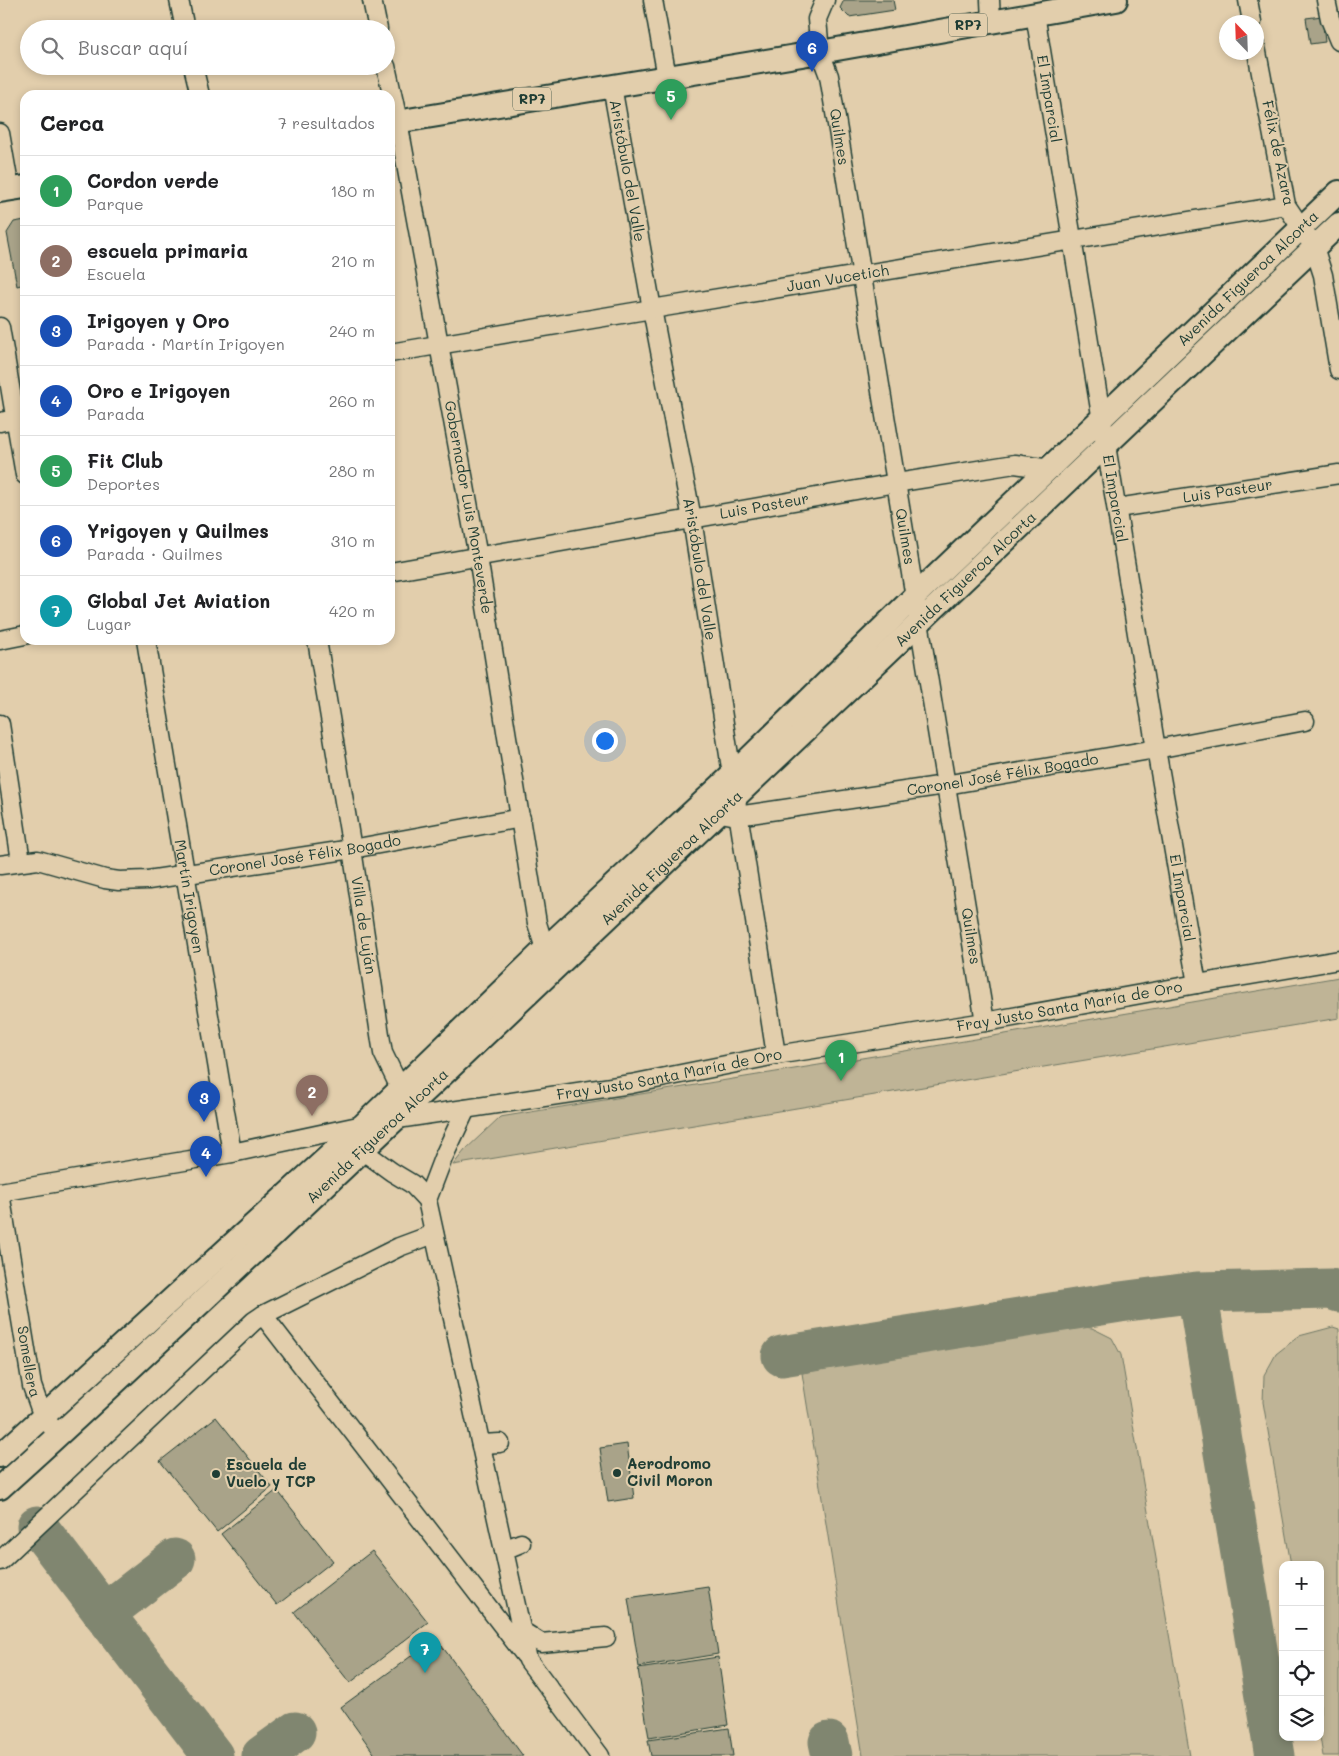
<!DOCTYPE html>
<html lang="es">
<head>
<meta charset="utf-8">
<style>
	body { margin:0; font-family:Mali,sans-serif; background:#f6f6f6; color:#202124 }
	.controls { position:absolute; right:15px; bottom:15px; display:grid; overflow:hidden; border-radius:10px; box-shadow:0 2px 8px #0003 }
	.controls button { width:45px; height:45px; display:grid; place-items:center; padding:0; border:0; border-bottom:1px solid #e0e0e0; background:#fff; color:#202124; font:25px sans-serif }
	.compass { position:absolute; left:1219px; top:15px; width:45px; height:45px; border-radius:50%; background:#fff; box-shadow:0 2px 8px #0003; rotate:337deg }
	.you { position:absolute; left:604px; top:740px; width:18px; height:18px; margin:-12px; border:4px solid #fff; border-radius:50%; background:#1a73e8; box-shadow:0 0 0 8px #1a73e833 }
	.badge { display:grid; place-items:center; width:32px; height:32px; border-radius:50%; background:#1f3d34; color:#fff; font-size:16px; font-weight:700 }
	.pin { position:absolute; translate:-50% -41px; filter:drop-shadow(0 1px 2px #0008) }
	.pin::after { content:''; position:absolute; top:26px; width:18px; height:15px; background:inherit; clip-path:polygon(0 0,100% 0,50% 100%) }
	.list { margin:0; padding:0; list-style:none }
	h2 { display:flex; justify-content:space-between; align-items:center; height:65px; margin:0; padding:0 20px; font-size:21px }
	h2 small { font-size:16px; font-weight:400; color:#757577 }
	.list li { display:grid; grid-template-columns:32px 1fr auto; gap:15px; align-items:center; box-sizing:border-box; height:70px; padding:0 20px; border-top:1px solid #e0e0e0 }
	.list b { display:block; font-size:19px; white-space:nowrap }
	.list p { margin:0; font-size:16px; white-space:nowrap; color:#757577 }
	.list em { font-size:16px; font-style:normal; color:#757577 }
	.icon { flex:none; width:28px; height:28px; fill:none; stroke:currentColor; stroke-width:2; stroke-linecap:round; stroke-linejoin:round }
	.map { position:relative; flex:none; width:1339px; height:1756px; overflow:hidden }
	.search { position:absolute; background:#fff; box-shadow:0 2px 8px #0003; left:20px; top:20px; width:375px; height:55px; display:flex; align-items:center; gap:12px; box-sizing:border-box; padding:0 18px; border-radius:28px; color:#757577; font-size:19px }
	.panel { position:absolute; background:#fff; box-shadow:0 2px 8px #0003; left:20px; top:90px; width:375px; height:555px; border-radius:15px }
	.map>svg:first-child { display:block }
</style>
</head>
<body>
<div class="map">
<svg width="1339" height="1756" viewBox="0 0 1339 1756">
	<rect width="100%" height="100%" fill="#e2ceac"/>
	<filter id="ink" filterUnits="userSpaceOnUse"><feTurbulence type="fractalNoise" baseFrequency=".02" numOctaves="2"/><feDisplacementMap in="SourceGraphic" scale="10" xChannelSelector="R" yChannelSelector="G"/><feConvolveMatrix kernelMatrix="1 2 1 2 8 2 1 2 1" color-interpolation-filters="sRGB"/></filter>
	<g filter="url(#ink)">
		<path fill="#bfb496" stroke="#6f7865" d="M1339,977V1018L453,1165L465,1150L500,1117L923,1048Z
			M1066,1325L1092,1328L1112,1338L1121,1355L1190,1756H863L802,1373Z
			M1333,1327L1339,1329V1756H1323L1320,1737V1565H1291L1263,1402L1264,1376L1276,1354L1299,1336Z"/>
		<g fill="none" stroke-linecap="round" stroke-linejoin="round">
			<path stroke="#808670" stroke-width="41" d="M1197,1292L1275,1756
				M782,1356L1120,1302L1197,1292L1331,1289L1339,1292
				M37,1526L213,1756
				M104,1614L175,1559
				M829,1742L832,1756
				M262,1756L295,1732"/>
		</g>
		<path fill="#a9a389" stroke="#1f3d34" d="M844,0H893L895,10L849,17L840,8Z
			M1322,16L1325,42L1310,44L1306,18Z
			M25,220V284L17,286L7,233L14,222Z
			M216,1417L272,1487L217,1532L160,1461Z
			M627,1444L634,1498L608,1502L600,1448Z
			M277,1490L333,1561L277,1605L221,1534Z
			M372,1551L428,1622L350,1683L294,1612Z
			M708,1586L718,1654L639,1667L628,1598Z
			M436,1638L523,1756H376L341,1707Z
			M718,1657L728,1725L649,1738L638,1669Z
			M729,1728L733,1756H651L648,1740Z"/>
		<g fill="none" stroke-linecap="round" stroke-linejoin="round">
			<defs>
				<g id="minor">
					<path d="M179,0L185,29"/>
					<path d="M372,0L378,29"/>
					<path d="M653,0L667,77"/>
					<path id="s1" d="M825,0L817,19L820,52L829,76L985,1022"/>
					<path d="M990,0L991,21"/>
					<path d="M1248,0L1252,22"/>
					<path d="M1326,0L1330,19L1339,41"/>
					<path id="s2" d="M1035,14L1156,749L1197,984"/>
					<path d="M1256,47L1286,205L1314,247L1323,275L1339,370"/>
					<path d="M193,66L200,95"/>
					<path id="s3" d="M386,66L398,121L478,557L537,923L545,949"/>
					<path id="s4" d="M612,86L652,309L692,519L776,1055"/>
					<path d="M0,133L10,190"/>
					<path d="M0,327L25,475"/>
					<path id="s5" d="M390,353L652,309L1286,205"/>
					<path d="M0,422L25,417"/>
					<path id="s6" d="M1117,508L1339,474"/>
					<path id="s7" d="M390,572L896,483L1015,464L1050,469"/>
					<path d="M0,640L25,635"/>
					<path id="s8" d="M146,640L232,1153"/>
					<path id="s9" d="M317,640L352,849L381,1041L383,1053L400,1088"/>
					<path d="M0,724L21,861"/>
					<path id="s10" d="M726,814L737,816L945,785L1156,749L1305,721"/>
					<path id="s11" d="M0,865L38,860L105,879L119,881L148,880L352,849L521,818"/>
					<path id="s12" d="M391,1120L631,1084L776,1055L985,1022L1197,984L1339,960"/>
					<path d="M352,1143L392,1172L412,1184L427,1200L528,1660L600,1756"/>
					<path d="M0,1192L232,1153L363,1125"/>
					<path id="s13" d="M0,1193L32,1386L43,1417L59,1435"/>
					<path d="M427,1200L443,1158L466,1109"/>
					<path d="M263,1315L525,1655"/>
					<path d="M481,1444L500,1443"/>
					<path d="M504,1550L521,1543"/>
					<path d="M0,1561L254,1321L263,1315L399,1247L434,1234"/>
					<path d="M522,1631L541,1643L606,1637"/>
				</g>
				<g id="major">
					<path d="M390,123L820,52L1116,0"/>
					<path d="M0,191L25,187"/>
					<path id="s14" d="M0,1456L363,1125L545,949L731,776L916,595L1339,192"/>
					<path id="s15" d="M0,1488C147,1356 289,1219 433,1084C736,798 1038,511 1339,224"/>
				</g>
			</defs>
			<use href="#minor" stroke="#1f3d34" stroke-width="21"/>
			<use href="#major" stroke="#1f3d34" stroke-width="26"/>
			<use href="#minor" stroke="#e2ceac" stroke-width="18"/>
			<use href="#major" stroke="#e2ceac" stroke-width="22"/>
		</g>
	</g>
	<g fill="#1f3d34" stroke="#e2ceac" stroke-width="2">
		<circle cx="617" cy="1473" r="5"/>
		<circle cx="216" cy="1474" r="5"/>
	</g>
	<g text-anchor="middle" stroke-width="4" stroke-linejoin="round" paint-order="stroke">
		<g fill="#e2ceac" stroke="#5a6858" stroke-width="1">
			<rect x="949" y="13.5" width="38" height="23" rx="4"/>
			<rect x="513" y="87.5" width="38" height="23" rx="4"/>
		</g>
		<g font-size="14" font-weight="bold" fill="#1f3d34">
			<text x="968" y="30">RP7</text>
			<text x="532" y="104">RP7</text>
		</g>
		<g font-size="15" fill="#1f3d34" stroke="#e2ceac">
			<text dy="5" stroke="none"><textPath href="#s2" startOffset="86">El Imparcial</textPath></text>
			<text dy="5" stroke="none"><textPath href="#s1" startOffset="141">Quilmes</textPath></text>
			<text transform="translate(1278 153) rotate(78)" y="5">Félix de Azara</text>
			<text dy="5" stroke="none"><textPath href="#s4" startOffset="86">Aristóbulo del Valle</textPath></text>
			<text dy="5" stroke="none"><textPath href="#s5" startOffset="454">Juan Vucetich</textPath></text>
			<text dy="5" stroke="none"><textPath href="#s14" startOffset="1716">Avenida Figueroa Alcorta</textPath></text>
			<text dy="5" stroke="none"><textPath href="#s6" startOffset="112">Luis Pasteur</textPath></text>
			<text dy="5" stroke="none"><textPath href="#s2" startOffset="491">El Imparcial</textPath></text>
			<text dy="5" stroke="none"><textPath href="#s7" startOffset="380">Luis Pasteur</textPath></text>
			<text dy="5" stroke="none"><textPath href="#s3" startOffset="449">Gobernador Luis Monteverde</textPath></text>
			<text dy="5" stroke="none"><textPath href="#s1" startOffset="546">Quilmes</textPath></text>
			<text dy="5" stroke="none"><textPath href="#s4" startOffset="491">Aristóbulo del Valle</textPath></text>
			<text dy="5" stroke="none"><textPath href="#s15" startOffset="1326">Avenida Figueroa Alcorta</textPath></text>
			<text dy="5" stroke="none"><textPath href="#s10" startOffset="280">Coronel José Félix Bogado</textPath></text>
			<text dy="5" stroke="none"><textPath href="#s11" startOffset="310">Coronel José Félix Bogado</textPath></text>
			<text dy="5" stroke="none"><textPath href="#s15" startOffset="921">Avenida Figueroa Alcorta</textPath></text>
			<text dy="5" stroke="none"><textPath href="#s8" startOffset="260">Martín Irigoyen</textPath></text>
			<text dy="5" stroke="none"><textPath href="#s2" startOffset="896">El Imparcial</textPath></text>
			<text dy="5" stroke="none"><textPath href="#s9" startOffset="289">Villa de Luján</textPath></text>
			<text dy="5" stroke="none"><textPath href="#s1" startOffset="951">Quilmes</textPath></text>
			<text dy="5" stroke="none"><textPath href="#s12" startOffset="688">Fray Justo Santa María de Oro</textPath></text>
			<text dy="5" stroke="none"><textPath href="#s12" startOffset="282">Fray Justo Santa María de Oro</textPath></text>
			<text dy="5" stroke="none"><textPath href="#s15" startOffset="516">Avenida Figueroa Alcorta</textPath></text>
			<text dy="5" stroke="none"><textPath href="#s13" startOffset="171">Somellera</textPath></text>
		</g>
		<g font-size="15" font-weight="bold" fill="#1f3d34" stroke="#e2ceac" text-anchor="start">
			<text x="627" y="1469">Aerodromo<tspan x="627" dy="17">Civil Moron</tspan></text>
			<text x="226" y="1470">Escuela de<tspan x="226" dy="17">Vuelo y TCP</tspan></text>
		</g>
	</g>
</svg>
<div class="controls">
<button>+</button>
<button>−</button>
<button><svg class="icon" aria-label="locate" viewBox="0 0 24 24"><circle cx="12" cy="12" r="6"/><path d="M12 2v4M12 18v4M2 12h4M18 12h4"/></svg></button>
<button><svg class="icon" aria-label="layers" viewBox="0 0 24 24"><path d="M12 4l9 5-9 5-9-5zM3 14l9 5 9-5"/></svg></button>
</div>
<svg class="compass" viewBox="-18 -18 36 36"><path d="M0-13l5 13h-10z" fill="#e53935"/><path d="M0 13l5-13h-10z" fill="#757577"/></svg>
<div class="you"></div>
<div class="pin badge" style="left:841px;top:1081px;background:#2e9e5b">1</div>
<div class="pin badge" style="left:312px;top:1116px;background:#8d6e63">2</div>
<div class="pin badge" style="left:204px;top:1122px;background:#1a4fb4">3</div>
<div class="pin badge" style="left:206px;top:1177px;background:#1a4fb4">4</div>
<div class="pin badge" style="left:671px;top:120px;background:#2e9e5b">5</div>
<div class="pin badge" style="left:812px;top:72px;background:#1a4fb4">6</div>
<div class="pin badge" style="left:425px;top:1673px;background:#0f9aa8">7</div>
<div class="search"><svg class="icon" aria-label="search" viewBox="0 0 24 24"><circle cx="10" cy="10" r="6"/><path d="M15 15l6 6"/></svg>Buscar aquí</div>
<section class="panel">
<h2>Cerca<small>7 resultados</small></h2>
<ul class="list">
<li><span class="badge" style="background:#2e9e5b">1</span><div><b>Cordon verde</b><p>Parque</p></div><em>180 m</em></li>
<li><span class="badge" style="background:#8d6e63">2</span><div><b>escuela primaria</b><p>Escuela</p></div><em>210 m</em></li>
<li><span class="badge" style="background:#1a4fb4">3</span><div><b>Irigoyen y Oro</b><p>Parada · Martín Irigoyen</p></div><em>240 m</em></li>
<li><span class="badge" style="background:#1a4fb4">4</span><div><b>Oro e Irigoyen</b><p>Parada</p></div><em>260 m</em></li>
<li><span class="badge" style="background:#2e9e5b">5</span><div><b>Fit Club</b><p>Deportes</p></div><em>280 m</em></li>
<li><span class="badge" style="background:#1a4fb4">6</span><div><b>Yrigoyen y Quilmes</b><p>Parada · Quilmes</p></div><em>310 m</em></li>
<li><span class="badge" style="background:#0f9aa8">7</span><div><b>Global Jet Aviation</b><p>Lugar</p></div><em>420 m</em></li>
</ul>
</section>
</div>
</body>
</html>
